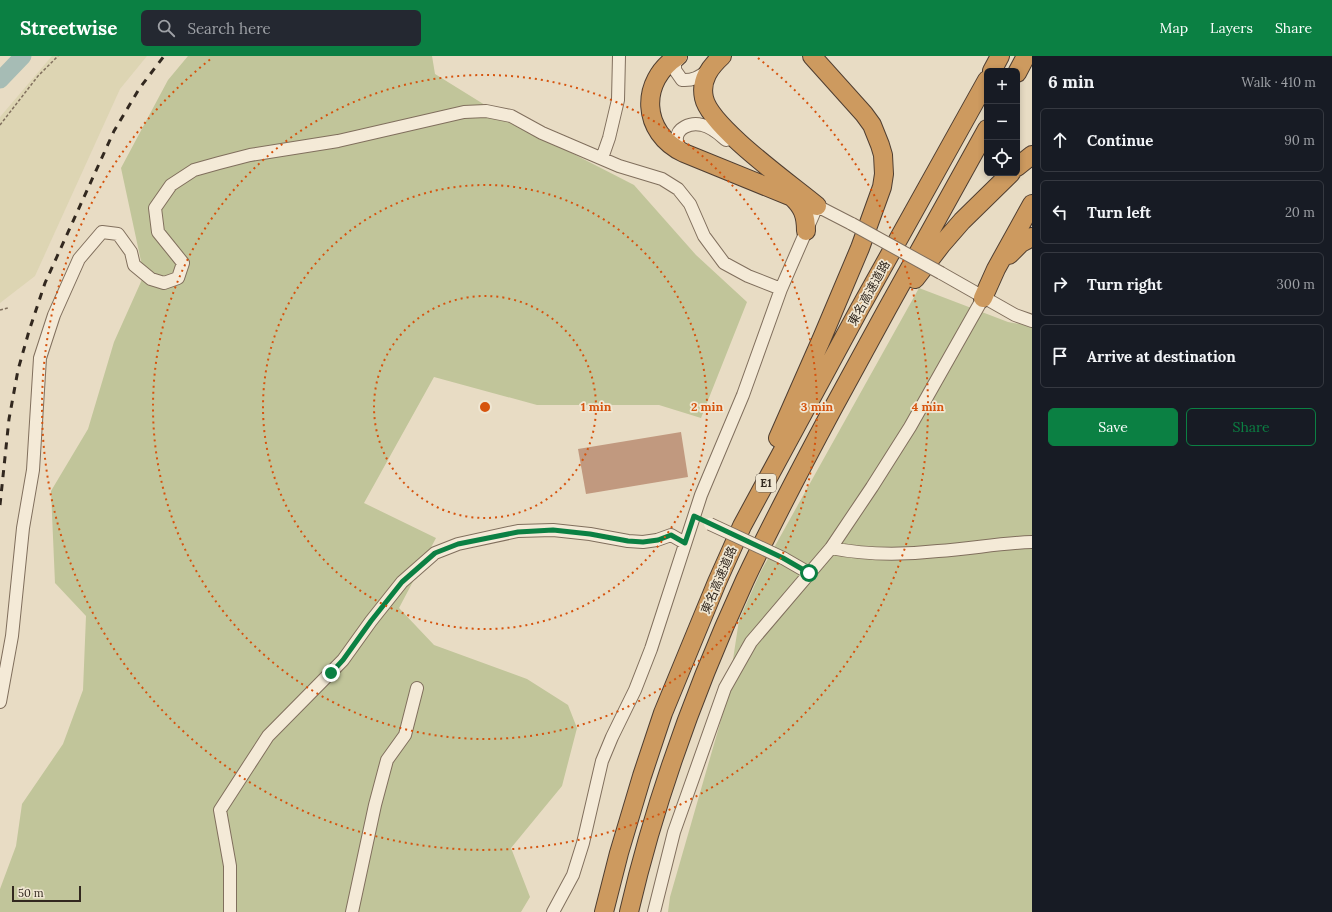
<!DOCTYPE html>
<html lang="en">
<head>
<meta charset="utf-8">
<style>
	body { margin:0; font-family:Lora,"Noto Sans JP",serif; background:#242831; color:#f1f3f6 }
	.controls { position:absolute; right:12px; top:12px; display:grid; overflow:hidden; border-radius:6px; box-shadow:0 2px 6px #0003 }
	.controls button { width:36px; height:36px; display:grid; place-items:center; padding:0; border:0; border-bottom:1px solid #363941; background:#171b24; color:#f1f3f6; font:20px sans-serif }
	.scale { position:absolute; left:12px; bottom:10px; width:69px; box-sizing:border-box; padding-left:4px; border:2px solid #32281f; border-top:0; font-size:11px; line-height:14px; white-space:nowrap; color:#32281f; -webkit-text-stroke:3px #f0e7d3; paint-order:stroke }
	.stop { position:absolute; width:12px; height:12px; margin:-9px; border:3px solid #0b8043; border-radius:50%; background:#fff }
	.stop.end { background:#0b8043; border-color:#fff; box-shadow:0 1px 4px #0008 }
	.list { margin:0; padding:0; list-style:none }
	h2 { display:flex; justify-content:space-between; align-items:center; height:52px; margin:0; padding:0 16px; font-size:17px }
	h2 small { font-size:13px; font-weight:400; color:#9ea1a6 }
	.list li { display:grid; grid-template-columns:26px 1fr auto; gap:12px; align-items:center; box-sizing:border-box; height:64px; margin:0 8px 8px; padding:0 8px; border:1px solid #363941; border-radius:6px }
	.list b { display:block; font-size:15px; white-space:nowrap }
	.list em { font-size:13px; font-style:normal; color:#9ea1a6 }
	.actions { display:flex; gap:8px; padding:12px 16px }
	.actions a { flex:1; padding:9px 0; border:1px solid #0b8043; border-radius:6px; text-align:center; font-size:14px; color:#0b8043 }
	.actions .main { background:#0b8043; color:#fff }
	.icon { flex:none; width:22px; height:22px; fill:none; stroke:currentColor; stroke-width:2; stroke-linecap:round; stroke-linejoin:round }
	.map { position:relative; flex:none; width:1032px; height:856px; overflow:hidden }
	header { display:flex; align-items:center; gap:24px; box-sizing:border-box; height:56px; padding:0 20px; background:#0b8043; color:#fff }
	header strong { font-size:19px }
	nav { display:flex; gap:22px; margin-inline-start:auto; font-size:14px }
	.search { width:280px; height:36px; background:#242831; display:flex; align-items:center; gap:10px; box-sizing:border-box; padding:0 14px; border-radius:6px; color:#9ea1a6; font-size:15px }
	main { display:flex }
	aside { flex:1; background:#171b24 }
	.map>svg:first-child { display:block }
</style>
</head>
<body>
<header>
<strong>Streetwise</strong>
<div class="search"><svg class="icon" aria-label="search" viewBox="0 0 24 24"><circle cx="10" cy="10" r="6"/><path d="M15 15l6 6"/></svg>Search here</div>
<nav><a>Map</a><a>Layers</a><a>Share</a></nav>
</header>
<main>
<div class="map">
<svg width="1032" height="856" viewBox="0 0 1032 856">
	<rect width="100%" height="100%" fill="#e8dcc4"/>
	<path fill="#ddd5b3" d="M52,0H147L120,33L35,220L0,247V61Z"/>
	<path fill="#c1c59a" d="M188,0H432L435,18L519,70L634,129L696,199L747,246L701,362L659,349H537L434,321L364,447L436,482L399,552L434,589L527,623L568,649L577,672L562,730L511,792L530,841L521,856H0V833L16,790L22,748L63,688L83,634L86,560L55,527L51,435L88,373L114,286L144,219L121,112L168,24Z
		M919,232L1008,266L1032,270V856H668L670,841L727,643L739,564L761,515Z"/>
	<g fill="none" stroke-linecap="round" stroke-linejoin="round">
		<path stroke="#a6bcb5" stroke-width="17" d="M0,24L23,0"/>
	</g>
	<path fill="#c1997f" d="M681,376L688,421L586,438L578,393Z"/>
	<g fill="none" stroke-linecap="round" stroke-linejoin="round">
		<defs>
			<path id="minor" d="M681,1L675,7V14L682,24C694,25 700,20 709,14
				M684,96C681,93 678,89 677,85C675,72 691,66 702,69C712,71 719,78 726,84
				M602,102L609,82L618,44L619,0
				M941,217L1015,259L1032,265
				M831,492C866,499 902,499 938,495C970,493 1000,487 1032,486
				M783,502L809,517
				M0,646L12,580L23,472L33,414L40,302L54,259L79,203L102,176L118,178L131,196L134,209L151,223L164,227L178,222L183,207L158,176L155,152L171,129L194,114L219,107L250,99L338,85L464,56L486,55L511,60L542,77L619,110L662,123L678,133L690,148L704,180L724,207L748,220L781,233
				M230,856V810L220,754L268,680L343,604L371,565L402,526L435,497L458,488L518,475L553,474L590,478L628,485L643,486L657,484L671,479L685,487
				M352,856L375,749L387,704L405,679L417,632
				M553,856L573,819L583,787L602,705L612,681L635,634L651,593L701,439L743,339L781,233L817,150L852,168
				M654,856L674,776L725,632L751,586L831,492L872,431L910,371L983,242"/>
			<path id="highway" d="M678,0C639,25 641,77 684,97L792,141C803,151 806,160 806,175
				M722,0C710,11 700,24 704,42C710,71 792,129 817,150
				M992,15L1000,0
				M1017,17L1026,0
				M1017,111L1032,99
				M1009,199L1021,187L1032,181
				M915,223L942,188L962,165L1011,117
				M983,242L996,213L1032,148
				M778,382L822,282L860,192L882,131L884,118L883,99L880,89L872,69L864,58L812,0
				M604,856L619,797L642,720L663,657L717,526L742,470L860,252L987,24
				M629,856C655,744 697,629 745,524C772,467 802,410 832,354C883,260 935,166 987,73"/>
		</defs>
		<use href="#minor" stroke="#806f5d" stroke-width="14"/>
		<use href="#highway" stroke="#4f3e31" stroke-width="20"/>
		<path stroke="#806f5d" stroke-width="1.5" stroke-dasharray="3 2" stroke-linecap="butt" d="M0,69L38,20L58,0
			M0,254L8,252"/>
		<use href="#minor" stroke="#f4ead7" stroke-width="12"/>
		<use href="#highway" stroke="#cd9a5f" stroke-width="18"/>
		<path stroke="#32281f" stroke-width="3" stroke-dasharray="7 7" stroke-linecap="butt" d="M0,449L9,363L18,314L29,275L45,227L114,75L139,33L164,0"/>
		<defs>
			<path id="minor-bridge" d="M852,168L941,217
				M710,468L783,502"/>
		</defs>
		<use href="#minor-bridge" stroke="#806f5d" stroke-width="14" stroke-linecap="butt"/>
		<use href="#minor-bridge" stroke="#f4ead7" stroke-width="12"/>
	</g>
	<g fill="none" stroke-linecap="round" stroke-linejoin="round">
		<path stroke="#0b8043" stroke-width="5" d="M331,617L343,604L371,565L402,526L435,497L458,488L518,476L553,474L590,478L628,485L643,486L658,484L671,479L685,487L694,460L783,502L809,517"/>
	</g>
	<g fill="none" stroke="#d6540e" stroke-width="2" stroke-dasharray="2 4">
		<circle cx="485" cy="351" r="111"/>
		<circle cx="485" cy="351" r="222"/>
		<circle cx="485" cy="351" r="332"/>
		<path d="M758 2A443 443 0 1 1 212 2"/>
	</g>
	<g text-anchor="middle" stroke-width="3.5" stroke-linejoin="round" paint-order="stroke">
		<rect fill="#f0e7d3" stroke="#6b6155" stroke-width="1" x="756" y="418" width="20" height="18" rx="3"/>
		<g font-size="11" font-weight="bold" fill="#32281f">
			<text x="766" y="431">E1</text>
		</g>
		<g font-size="12" fill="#32281f" stroke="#f0e7d3">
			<text transform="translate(869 237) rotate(-61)" y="4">東名高速道路</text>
			<text transform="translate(719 524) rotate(-67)" y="4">東名高速道路</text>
		</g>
	</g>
	<circle cx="485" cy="351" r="6" fill="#d6540e" stroke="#f0e7d3" stroke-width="2"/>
	<g font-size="12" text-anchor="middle" font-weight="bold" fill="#d6540e" stroke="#f0e7d3" stroke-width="3.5" stroke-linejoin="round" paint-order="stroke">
		<text x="596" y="355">1 min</text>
		<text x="707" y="355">2 min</text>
		<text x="817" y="355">3 min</text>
		<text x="928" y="355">4 min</text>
	</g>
</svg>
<div class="controls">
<button>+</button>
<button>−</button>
<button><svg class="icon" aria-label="locate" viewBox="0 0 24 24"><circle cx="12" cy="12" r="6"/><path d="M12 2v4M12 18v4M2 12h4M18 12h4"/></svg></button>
</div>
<div class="scale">50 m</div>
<div class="stop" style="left:809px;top:517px"></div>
<div class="stop end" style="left:331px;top:617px"></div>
</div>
<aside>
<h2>6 min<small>Walk · 410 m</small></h2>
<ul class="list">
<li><svg class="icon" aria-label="ahead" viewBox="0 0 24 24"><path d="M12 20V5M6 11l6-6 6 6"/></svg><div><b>Continue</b></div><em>90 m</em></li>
<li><svg class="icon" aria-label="left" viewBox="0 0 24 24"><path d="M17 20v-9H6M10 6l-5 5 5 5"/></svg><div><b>Turn left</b></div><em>20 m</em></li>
<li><svg class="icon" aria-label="right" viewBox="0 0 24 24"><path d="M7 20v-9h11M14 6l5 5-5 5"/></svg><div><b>Turn right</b></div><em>300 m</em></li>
<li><svg class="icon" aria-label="arrive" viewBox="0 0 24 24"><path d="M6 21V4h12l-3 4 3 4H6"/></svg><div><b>Arrive at destination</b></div></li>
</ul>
<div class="actions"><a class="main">Save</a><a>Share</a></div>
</aside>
</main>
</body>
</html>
